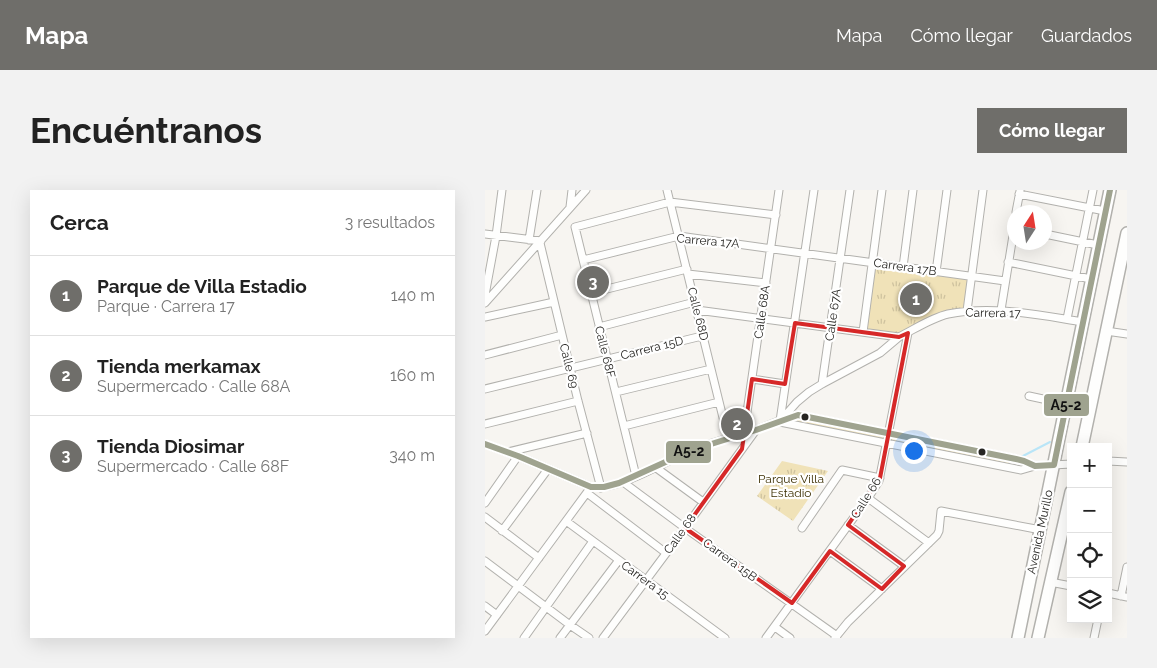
<!DOCTYPE html>
<html lang="es">
<head>
<meta charset="utf-8">
<style>
	body { margin:0; font-family:Raleway,sans-serif; background:#f2f2f2; color:#222 }
	.controls { position:absolute; right:15px; bottom:15px; display:grid; overflow:hidden; border-radius:0px; box-shadow:0 5px 20px #0002 }
	.controls button { width:45px; height:45px; display:grid; place-items:center; padding:0; border:0; border-bottom:1px solid #e0e0e0; background:#fff; color:#222; font:25px sans-serif }
	.compass { position:absolute; left:522px; top:15px; width:45px; height:45px; border-radius:50%; background:#fff; box-shadow:0 5px 20px #0002; rotate:12deg }
	.you { position:absolute; left:428px; top:260px; width:18px; height:18px; margin:-12px; border:4px solid #fff; border-radius:50%; background:#1a73e8; box-shadow:0 0 0 8px #1a73e833 }
	.badge { display:grid; place-items:center; width:32px; height:32px; border-radius:50%; background:#6f6e6a; color:#fff; font-size:16px; font-weight:700 }
	.pin { position:absolute; translate:-50% -50%; border:2px solid #fff; box-shadow:0 1px 5px #0006 }
	.list { margin:0; padding:0; list-style:none }
	h2 { display:flex; justify-content:space-between; align-items:center; height:65px; margin:0; padding:0 20px; font-size:21px }
	h2 small { font-size:16px; font-weight:400; color:#767676 }
	.list li { display:grid; grid-template-columns:32px 1fr auto; gap:15px; align-items:center; box-sizing:border-box; height:80px; padding:0 20px; border-top:1px solid #e0e0e0 }
	.list b { display:block; font-size:19px; white-space:nowrap }
	.list p { margin:0; font-size:16px; white-space:nowrap; color:#767676 }
	.list em { font-size:16px; font-style:normal; color:#767676 }
	.icon { flex:none; width:28px; height:28px; fill:none; stroke:currentColor; stroke-width:2; stroke-linecap:round; stroke-linejoin:round }
	.map { position:relative; flex:none; width:642px; height:448px; overflow:hidden; border-radius:0px }
	header { display:flex; align-items:center; gap:30px; box-sizing:border-box; height:70px; padding:0 25px; background:#6f6e6a; color:#fff }
	header strong { font-size:24px }
	nav { display:flex; gap:28px; margin-inline-start:auto; font-size:18px }
	.intro { display:flex; align-items:center; justify-content:space-between; box-sizing:border-box; height:120px; padding:0 30px }
	h1 { margin:0; font-size:35px }
	.button { padding:12px 22px; border-radius:0px; background:#6f6e6a; color:#fff; font-size:18px; font-weight:700 }
	main { display:flex; gap:30px; padding:0 30px }
	aside { flex:1; background:#fff; border-radius:0px; box-shadow:0 5px 20px #0002 }
	.map>svg:first-child { display:block }
</style>
</head>
<body>
<header>
<strong>Mapa</strong>
<nav><a>Mapa</a><a>Cómo llegar</a><a>Guardados</a></nav>
</header>
<div class="intro"><h1>Encuéntranos</h1><a class="button">Cómo llegar</a></div>
<main>
<aside>
<h2>Cerca<small>3 resultados</small></h2>
<ul class="list">
<li><span class="badge">1</span><div><b>Parque de Villa Estadio</b><p>Parque · Carrera 17</p></div><em>140 m</em></li>
<li><span class="badge">2</span><div><b>Tienda merkamax</b><p>Supermercado · Calle 68A</p></div><em>160 m</em></li>
<li><span class="badge">3</span><div><b>Tienda Diosimar</b><p>Supermercado · Calle 68F</p></div><em>340 m</em></li>
</ul>
</aside>
<div class="map">
<svg width="642" height="448" viewBox="0 0 642 448">
	<defs>
		<pattern id="park-tufts" width="24" height="20" patternUnits="userSpaceOnUse" patternTransform="scale(1.25)"><rect width="24" height="20" fill="#f0e2b8"/><path d="M3 7l-1-3M5 7V3M7 7l1-3M15 17l-1-3M17 17v-4M19 17l1-3" fill="none" stroke="#cec29e"/></pattern>
	</defs>
	<rect width="100%" height="100%" fill="#f7f5f1"/>
	<path fill="#f0e2b8" d="M312,229L524,272V274L312,232Z"/>
	<path fill="url(#park-tufts)" d="M386,79L483,89L479,119L460,121L438,130L414,145L379,140Z
		M297,271L343,281L308,331L272,306Z"/>
	<g fill="none" stroke-linecap="round" stroke-linejoin="round">
		<path stroke="#b9e5f7" stroke-width="2" d="M536,267L565,252"/>
		<defs>
			<path id="street" d="M182,0L243,248
				M534,4L620,21
				M85,17L87,0
				M531,22L535,1
				M0,44L56,51
				M560,44L613,55
				M44,50L52,0
				M55,53L93,211L116,298
				M98,70L194,46L520,91
				M523,72L606,89
				M418,77L428,0
				M451,82L462,0
				M203,84L281,93
				M106,103L202,79
				M0,105L11,46L17,0
				M0,113L101,0
				M212,120L414,147C430,139 446,128 463,124C508,115 553,125 598,132
				M516,120L530,33
				M482,121L498,0
				M0,127L69,112
				M582,129L608,0
				M114,137L210,112
				M621,141L642,144
				M378,142L397,0
				M0,165L77,145
				M267,189L300,194
				M337,194L365,0
				M0,199L217,146
				M131,202L226,179
				M544,206L581,214
				M297,229L312,212L324,202L337,194L395,163L414,147
				M295,231L329,0
				M295,232L536,280L550,276L586,274
				M0,234L93,211
				M139,236L234,212
				M259,243L294,0
				M0,254L33,266L106,297C134,301 180,271 207,260C228,252 251,246 273,239C285,235 301,227 313,225L531,269L539,271L550,276
				M23,262L102,243
				M623,271L642,272
				M170,277L218,312
				M151,286L90,37L185,12L291,25
				M138,292L200,338L352,446
				M102,303L181,363
				M383,308L444,353
				M0,313L33,266
				M0,327L54,368
				M81,331L240,448
				M363,335L419,376
				M317,338L357,280L395,288
				M17,341L63,279
				M345,361L397,399
				M0,371L85,435L104,448
				M565,392L586,396
				M623,403L642,407
				M636,406L642,377
				M0,416L12,425
				M290,437L305,448
				M0,441L106,297
				M39,448L108,351
				M75,448L134,370
				M118,448L200,338L271,240
				M281,448L383,308L394,291L423,143
				M350,448L363,432L452,345L454,341L456,321L556,340
				M609,448L613,429"/>
			<path id="primary" d="M597,257L642,43
				M533,448L625,0
				M553,448L586,302"/>
		</defs>
		<use href="#street" stroke="#b2b1ad" stroke-width="9"/>
		<use href="#primary" stroke="#b2b1ad" stroke-width="14"/>
		<use href="#street" stroke="#fefefd" stroke-width="7"/>
		<use href="#primary" stroke="#fefefd" stroke-width="11"/>
		<defs>
			<path id="bus-1" d="M0,254L33,266L106,297H119L134,293L207,260L271,240L313,225L531,269L539,271L550,276L569,275L625,0"/>
		</defs>
		<use href="#bus-1" stroke="#fff" stroke-width="10"/>
		<use href="#bus-1" stroke="#9fa38f" stroke-width="6"/>
	</g>
	<path fill="none" stroke="#d62828" stroke-width="4" stroke-linejoin="round" d="M310,133L414,147L423,143L395,288L363,335L419,376L397,399L345,361L307,413L200,338L257,259L267,189L300,194Z"/>
	<g fill="#262522" stroke="#fff" stroke-width="2">
		<circle cx="320" cy="227" r="4.5"/>
		<circle cx="497" cy="262" r="4.5"/>
	</g>
	<g text-anchor="middle" stroke-width="4.5" stroke-linejoin="round" paint-order="stroke">
		<g font-size="12" fill="#262522" stroke="#fff">
			<text transform="translate(223 51) rotate(5)" y="4">Carrera 17A</text>
			<text transform="translate(420 77) rotate(8)" y="4">Carrera 17B</text>
			<text transform="translate(277 122) rotate(-82)" y="4">Calle 68A</text>
			<text transform="translate(508 123) rotate(1)" y="4">Carrera 17</text>
			<text transform="translate(213 124) rotate(76)" y="4">Calle 68D</text>
			<text transform="translate(348 125) rotate(-82)" y="4">Calle 67A</text>
			<text transform="translate(167 158) rotate(-14)" y="4">Carrera 15D</text>
			<text transform="translate(120 162) rotate(76)" y="4">Calle 68F</text>
			<text transform="translate(84 176) rotate(76)" y="4">Calle 69</text>
			<text transform="translate(381 308) rotate(-58)" y="4">Calle 66</text>
			<text transform="translate(555 342) rotate(-78)" y="4">Avenida Murillo</text>
			<text transform="translate(195 344) rotate(-54)" y="4">Calle 68</text>
			<text transform="translate(245 370) rotate(36)" y="4">Carrera 15B</text>
			<text transform="translate(160 390) rotate(36)" y="4">Carrera 15</text>
		</g>
		<g font-size="12" fill="#3b2e01" stroke="#fff">
			<text x="306" y="293">Parque Villa<tspan x="306" dy="14">Estadio</tspan></text>
		</g>
	</g>
	<g stroke="#fff" stroke-width="2">
		<rect x="558" y="203" width="47" height="24" rx="5" fill="#9fa38f"/>
		<rect x="180" y="250" width="47" height="24" rx="5" fill="#9fa38f"/>
	</g>
	<g font-size="14" text-anchor="middle" font-weight="bold" fill="#111">
		<text x="581" y="220">A5-2</text>
		<text x="204" y="266">A5-2</text>
	</g>
</svg>
<div class="controls">
<button>+</button>
<button>−</button>
<button><svg class="icon" aria-label="locate" viewBox="0 0 24 24"><circle cx="12" cy="12" r="6"/><path d="M12 2v4M12 18v4M2 12h4M18 12h4"/></svg></button>
<button><svg class="icon" aria-label="layers" viewBox="0 0 24 24"><path d="M12 4l9 5-9 5-9-5zM3 14l9 5 9-5"/></svg></button>
</div>
<svg class="compass" viewBox="-18 -18 36 36"><path d="M0-13l5 13h-10z" fill="#e53935"/><path d="M0 13l5-13h-10z" fill="#767676"/></svg>
<div class="you"></div>
<div class="pin badge" style="left:431px;top:109px">1</div>
<div class="pin badge" style="left:252px;top:234px">2</div>
<div class="pin badge" style="left:108px;top:92px">3</div>
</div>
</main>
</body>
</html>
